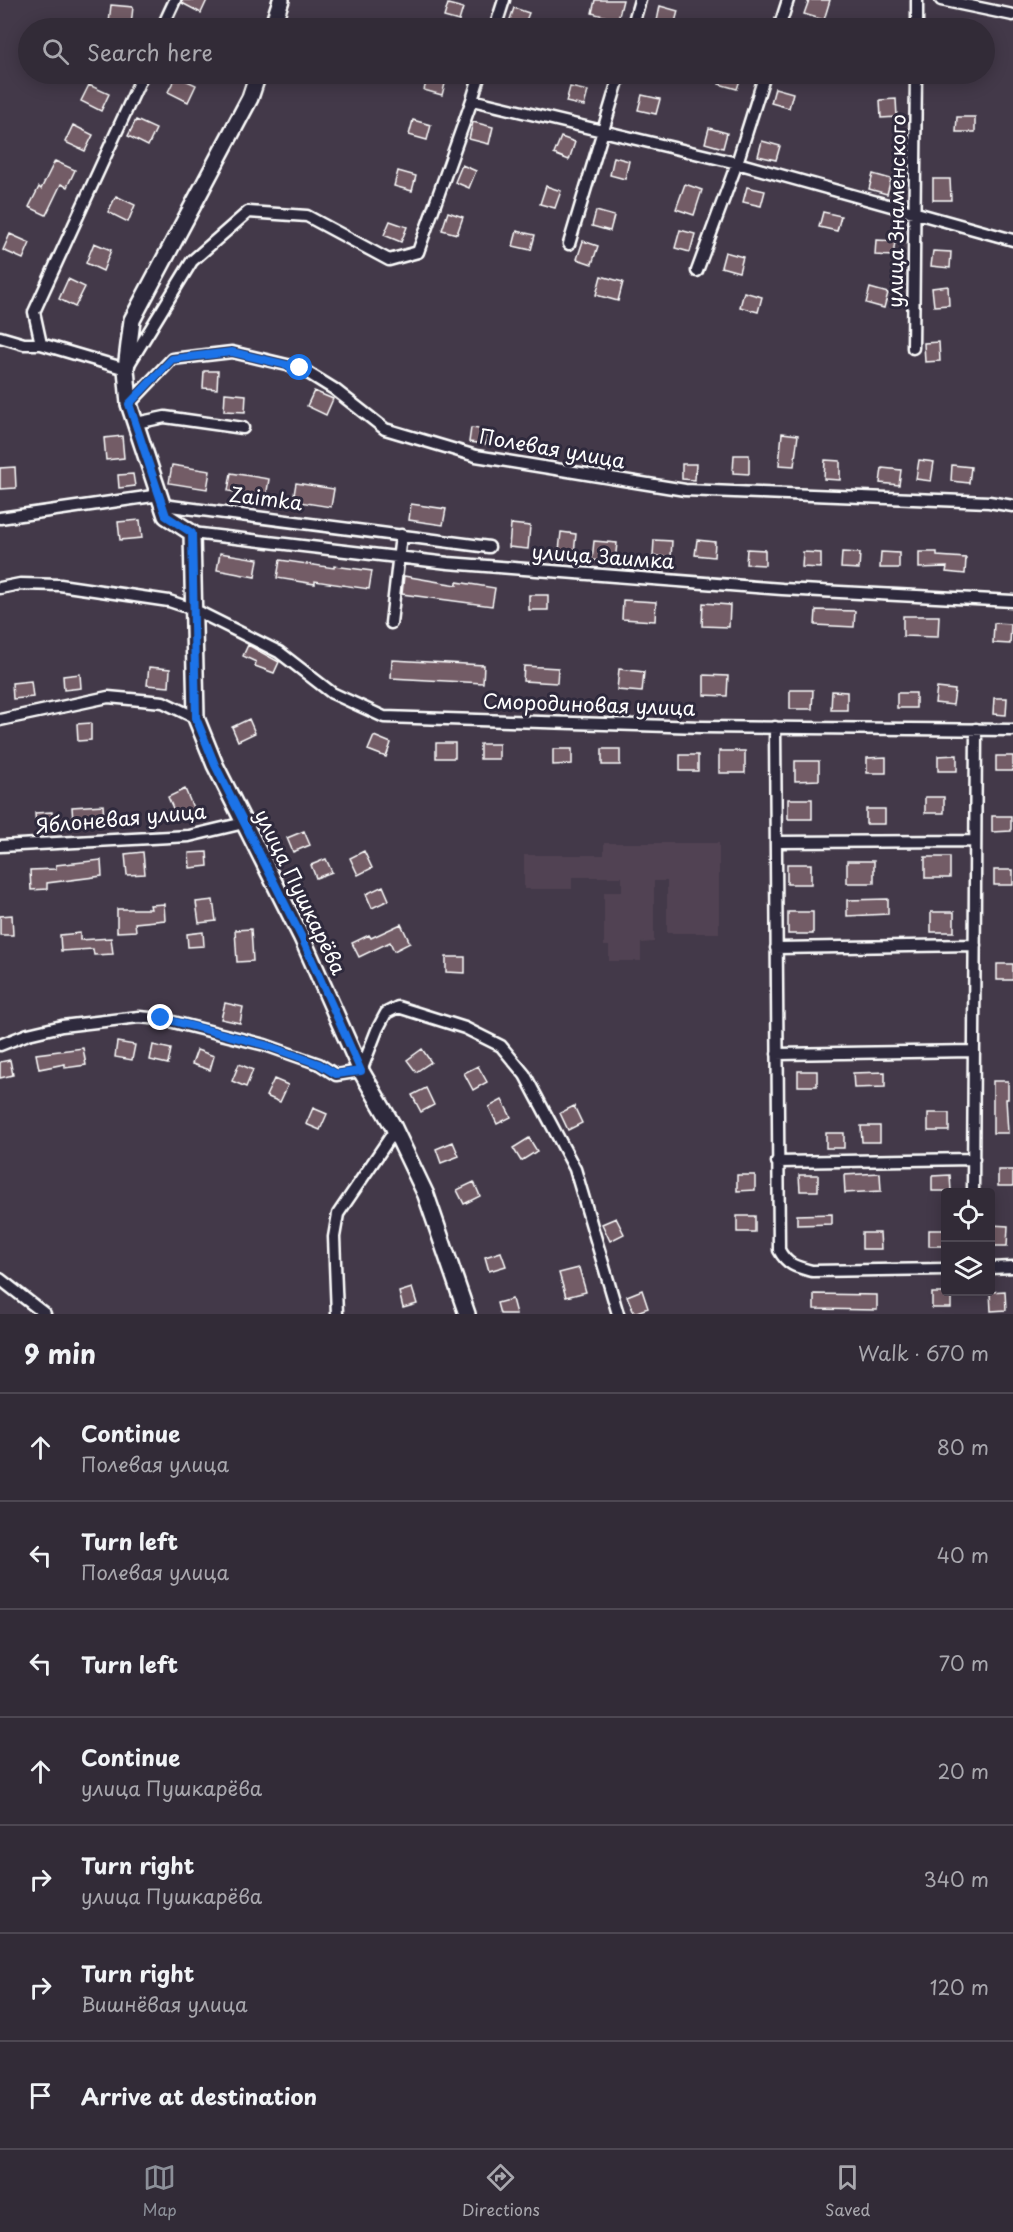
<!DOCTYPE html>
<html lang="en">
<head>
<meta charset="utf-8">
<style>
	body { margin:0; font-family:"Playpen Sans",sans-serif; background:#3a333f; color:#f1f3f6 }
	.controls { position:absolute; right:18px; bottom:18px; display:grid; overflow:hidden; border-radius:6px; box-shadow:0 3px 15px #0003 }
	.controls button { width:54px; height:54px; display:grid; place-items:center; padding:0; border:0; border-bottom:2px solid #4d4752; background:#322b37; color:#f1f3f6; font:30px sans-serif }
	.stop { position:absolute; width:18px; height:18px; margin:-14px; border:4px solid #1a73e8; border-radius:50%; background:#fff }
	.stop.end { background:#1a73e8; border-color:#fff; box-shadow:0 2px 6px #0008 }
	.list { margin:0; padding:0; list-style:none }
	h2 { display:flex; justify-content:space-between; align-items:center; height:78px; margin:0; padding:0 24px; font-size:26px }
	h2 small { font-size:20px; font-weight:400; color:#a8a7ad }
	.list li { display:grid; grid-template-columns:39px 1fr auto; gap:18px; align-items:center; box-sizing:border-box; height:108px; padding:0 24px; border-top:2px solid #4d4752 }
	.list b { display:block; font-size:22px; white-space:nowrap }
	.list p { margin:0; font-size:20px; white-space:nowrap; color:#a8a7ad }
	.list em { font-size:20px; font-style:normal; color:#a8a7ad }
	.icon { flex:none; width:33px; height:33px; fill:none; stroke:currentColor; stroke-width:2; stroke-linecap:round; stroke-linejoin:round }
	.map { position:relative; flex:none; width:1013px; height:1314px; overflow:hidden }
	.search { position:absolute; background:#322b37; box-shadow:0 3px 15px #0003; left:18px; right:18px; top:18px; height:66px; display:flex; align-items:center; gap:15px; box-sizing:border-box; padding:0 21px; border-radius:33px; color:#a8a7ad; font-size:22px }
	.sheet { height:834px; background:#322b37 }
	nav { display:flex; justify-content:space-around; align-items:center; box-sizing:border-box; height:84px; border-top:2px solid #4d4752; background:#322b37; font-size:16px; color:#a8a7ad }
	nav a { display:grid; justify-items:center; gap:3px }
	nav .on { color:#8c9099 }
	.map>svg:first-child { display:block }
</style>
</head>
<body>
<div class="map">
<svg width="1013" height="1314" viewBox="0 0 1013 1314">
	<rect width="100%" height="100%" fill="#433949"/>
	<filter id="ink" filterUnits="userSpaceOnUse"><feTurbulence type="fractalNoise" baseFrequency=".0167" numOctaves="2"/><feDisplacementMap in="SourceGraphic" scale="12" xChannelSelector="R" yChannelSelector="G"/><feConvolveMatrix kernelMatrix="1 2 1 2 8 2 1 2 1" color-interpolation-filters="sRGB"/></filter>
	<g filter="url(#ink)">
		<path fill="#514352" d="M604,843H719V933H667V881H654V942L641,943V961H609V946H604V892H622V877H572V889H524V855H604Z"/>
		<path fill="#735b66" stroke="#fff" stroke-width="1.5" d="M182,0H207L201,13L182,3Z
			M595,0H623L618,20L592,13Z
			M809,0H830L824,20L804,14Z
			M448,4L463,8L459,21L444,17Z
			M111,5L133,7L131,25L109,23Z
			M660,6L678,11L674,26L657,21Z
			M514,8L529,13L523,28H507Z
			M722,74H742L737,89L719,84Z
			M428,75L446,80L442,95L424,90Z
			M176,76L196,85L188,102L168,92Z
			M89,85L109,94L101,111L81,101Z
			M570,87L588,91L584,106L566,102Z
			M775,88L793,93L789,108L771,103Z
			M642,95L660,99L656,114L638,110Z
			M896,99L897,117L881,118L880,100Z
			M957,117H975V132H956Z
			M136,120L156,129L148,146L128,136Z
			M413,120L431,125L427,140L409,135Z
			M473,122L493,127L489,144L469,139Z
			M73,125L93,135L85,151L65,142Z
			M709,128L727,133L723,148L705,143Z
			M561,137L575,142L569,160L554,154Z
			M762,141L780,146L776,160L758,156Z
			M614,157L629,161L625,179L610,175Z
			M55,161L75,170L67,187L61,184L46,215L29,207L39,187L41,189Z
			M462,165L476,171L469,188L455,182Z
			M398,171L416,176L412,191L394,186Z
			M873,174L891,179L887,194L869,189Z
			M933,179H950L951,200H933Z
			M685,184L702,190L694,215L676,209Z
			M546,186L561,191L555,208L540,204Z
			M747,187L765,191L761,206L743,202Z
			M116,196L135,205L128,222L108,212Z
			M596,211L614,216L610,231L592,226Z
			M448,212L463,217L457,234L442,230Z
			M823,212L841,216L837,231L819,227Z
			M390,221L407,227L401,242L384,235Z
			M680,230L695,234L690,252L675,248Z
			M517,231L535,235L531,250L513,246Z
			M10,234L30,243L23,259L3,250Z
			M876,240L895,241L893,256L875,255Z
			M583,241L598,246L592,264L577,259Z
			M94,243L111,250L103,271L86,263Z
			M933,251L951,252L950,268L931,266Z
			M725,252L743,257L739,272L721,267Z
			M601,276L623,282L618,301L596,295Z
			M68,279L85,287L75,307L59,299Z
			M948,286L949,305L934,306L932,288Z
			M870,288L888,293L884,308L866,303Z
			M744,292L762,297L758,312L740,307Z
			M939,342L940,361L925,362L924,343Z
			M204,371H218L217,389L203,388Z
			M314,391L333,399L326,415L307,406Z
			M225,393L246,395L245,412L224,411Z
			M471,428L488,430L486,444L469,442Z
			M782,433L798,435L794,466L779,465Z
			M122,436L124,458L106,460L104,438Z
			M734,455H749V474L733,473Z
			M825,460L840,461V480L824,479Z
			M919,460L934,462L931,481L916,479Z
			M682,464H696L695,480L682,479Z
			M172,465L210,471L207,489L169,483Z
			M952,465L971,467L969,483L951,481Z
			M15,467L16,488L0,489V468Z
			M882,468L901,470L899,485L880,483Z
			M231,473L269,479L266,497L228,491Z
			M133,474L135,486L119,488L118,475Z
			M296,483L334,489L331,507L293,501Z
			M411,504L446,509L443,525L409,520Z
			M140,520L142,538L120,540L118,522Z
			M511,524L530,526L528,549L509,547Z
			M561,532L576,534L574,553L559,551Z
			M654,540L672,541L671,557L653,556Z
			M697,540L715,542L714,557L695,555Z
			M594,541L617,543L615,562L592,560Z
			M747,549L765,550V565L746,564Z
			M803,552L821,553V568L802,567Z
			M842,552L860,553L859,569L841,568Z
			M881,552L899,553V568H880Z
			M919,552H937V556L966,558L965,574L946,572L947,567L919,568Z
			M220,553L258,559L255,577L217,570Z
			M280,560L334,568V566L372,571L369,589L315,581V584L277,578Z
			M404,576L457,585V582L495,588L492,606L402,594Z
			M529,595H548V610H529Z
			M623,600L656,602L655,621L622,619Z
			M703,603L730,605L729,627L702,626Z
			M816,610L855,611L854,627L815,625Z
			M903,616H939L938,637L903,636Z
			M994,623L1011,624L1010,644L993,643Z
			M248,645L279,662L274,673L255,666L256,662L243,656Z
			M392,660L484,665L483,683L391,678Z
			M524,666L558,668L557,683L523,681Z
			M149,667L170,669L169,687L147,685Z
			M619,669L644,672L642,692L617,690Z
			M80,674L81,688L64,690L63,676Z
			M704,675L728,676L727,696L704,695Z
			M31,681L33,697L13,699L12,683Z
			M937,688L955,690L953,705L935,703Z
			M790,690H813L812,709H790Z
			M832,691L847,692V710H831Z
			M897,693H916V708H897Z
			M994,698H1007L1006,715L993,714Z
			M249,719L255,733L238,741L232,727Z
			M91,723V740L78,741L77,724Z
			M374,736L391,743L386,757L368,750Z
			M436,743H455V758H436Z
			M480,744H499V759H480Z
			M553,749H572V764L553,765Z
			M602,749H620V765H602Z
			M719,751H745V773H719Z
			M680,755H698V771H680Z
			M957,755V771H938V756Z
			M996,756H1013V771H996Z
			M886,757V773H867V758Z
			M795,761H819V780L795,781Z
			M185,789L194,810L177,817L168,797Z
			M925,797H944V813H925Z
			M788,799H812V819H788Z
			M103,805L104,820L73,822L72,807Z
			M866,809H885V824H866Z
			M52,812L53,826L36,827L35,813Z
			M992,816H1011V831L992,832Z
			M304,831L310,845L293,852L287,838Z
			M364,851L372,868L358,875L350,858Z
			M143,852L145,874L127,875L125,854Z
			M207,852L208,866L190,868L189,853Z
			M925,857H950V878H925Z
			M326,859L332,872L316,878L311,865Z
			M101,860L102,876L47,883V889L31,890L30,870L56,869V865Z
			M847,861H874V883H847Z
			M787,864H811V884H787Z
			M994,870H1013V885H994Z
			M383,886L389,900L372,908L366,894Z
			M888,899V914L847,916V900Z
			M213,900L216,921L199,923L196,902Z
			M164,904L165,920L135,923L136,931L117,932V909H151L150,905Z
			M788,912H813V934H788Z
			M931,912H954V932H931Z
			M12,915L13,935H0V916Z
			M401,924L410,943L394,951L390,942L359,957L352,943L369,935L371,938Z
			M251,929L253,961L237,962L235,930Z
			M203,932L204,946L188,947L187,934Z
			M80,933V940L111,938L113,954L94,955L93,949L61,951L60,935Z
			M446,957H465V973L446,972Z
			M997,964H1013V980H997Z
			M225,1003L243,1007L240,1023L221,1019Z
			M117,1042L135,1045L132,1060L115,1057Z
			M153,1045L171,1049L168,1064L150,1060Z
			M83,1048L86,1065L65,1068V1064L39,1069L36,1054Z
			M422,1049L431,1062L416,1072L407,1060Z
			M197,1050L214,1056L210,1070L192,1064Z
			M10,1060L13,1075L0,1078V1062Z
			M239,1064L253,1070L246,1087L232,1081Z
			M478,1066L487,1082L473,1090L464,1073Z
			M798,1071H817V1086H798Z
			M885,1072V1087L854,1088L853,1073Z
			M274,1079L288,1085L280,1102L266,1096Z
			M993,1081H1008V1099H1006L1008,1133H993Z
			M426,1088L434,1105L421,1112L412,1095Z
			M502,1100L511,1117L497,1124L489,1107Z
			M574,1106L582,1123L568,1130L560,1113Z
			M313,1108L327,1114L320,1130L306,1124Z
			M928,1113H949V1131H928Z
			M861,1126H880V1142H862Z
			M826,1133H844V1148H826Z
			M529,1138L537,1151L521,1161L513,1148Z
			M453,1142L459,1156L441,1163L436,1149Z
			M998,1170H1013V1186H998Z
			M880,1173L881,1191L845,1193L844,1175Z
			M737,1175H755V1190L737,1191Z
			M799,1175H818V1191H800Z
			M950,1175L951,1191H932V1176Z
			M474,1182L480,1196L464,1204L457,1190Z
			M832,1214V1224L797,1225V1215Z
			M737,1216H755V1232H737Z
			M616,1218L624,1234L610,1241L602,1224Z
			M991,1225L1008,1226L1007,1246H991Z
			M929,1230H945V1246H929Z
			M862,1233H880L881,1249H862Z
			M501,1252L506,1266L489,1271L485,1257Z
			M579,1268L586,1292L566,1297L559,1273Z
			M412,1288L417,1304L403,1308L399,1292Z
			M642,1290L648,1308L634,1313L627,1296Z
			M1005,1291L1006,1310L991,1311L990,1292Z
			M932,1293H951V1308H932Z
			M814,1294L877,1295V1310L814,1309Z
			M512,1299L516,1314H500L497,1303Z"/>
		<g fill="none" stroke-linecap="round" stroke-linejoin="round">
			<defs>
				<path id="street" d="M941,0L1013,15
					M162,28L175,0
					M495,28L504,0
					M632,28L640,0
					M779,28L788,0
					M917,28V0
					M143,74L34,312L41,344L126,369L192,261L248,212L307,216L389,260L418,252L472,100L737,163L1013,240
					M472,100L480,74
					M569,244L620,74
					M697,271L737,163L765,74
					M0,337L24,344H41
					M913,348L916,74
					M129,404L172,359L232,352L300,368L334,389L385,429L476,456L685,490L989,502L1013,506
					M136,423L165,417L243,428
					M163,505L489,547
					M0,518L160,495
					M192,533L448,563L782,589L1013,601
					M0,588L20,584L60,585L169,601L193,609L279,652L332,693L384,717L701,727L1013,730
					M391,623L401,535
					M0,720L108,697L163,702L196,718
					M775,727L779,1250C787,1265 796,1267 812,1271L946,1269
					M776,842L975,841
					M0,846L189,836L244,823
					M776,948L975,945
					M0,1045L28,1034L62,1026L139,1017L161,1019L265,1045L319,1064L336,1075L361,1071L377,1030L386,1013L398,1007L465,1028L501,1046L525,1075L575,1169L618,1314
					M777,1054L974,1051
					M777,1162L974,1159
					M973,1192L976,729
					M990,1268L1013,1267
					M0,1279L45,1314
					M337,1314L334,1237L338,1214L395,1130"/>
				<path id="secondary" d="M272,28L281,0
					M258,74L250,98L132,320L126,369L129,404L166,516L192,533L196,718L215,765L302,938L361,1071L393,1126L426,1195L467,1314"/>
			</defs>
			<use href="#street" stroke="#fff" stroke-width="15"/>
			<use href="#secondary" stroke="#fff" stroke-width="20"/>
			<use href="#street" stroke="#2f2a3d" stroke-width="10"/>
			<use href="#secondary" stroke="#2f2a3d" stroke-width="15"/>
		</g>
	</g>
	<g fill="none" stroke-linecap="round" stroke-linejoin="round" filter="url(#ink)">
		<path stroke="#1a73e8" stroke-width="8" d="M161,1018L265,1045L319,1064L336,1074L361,1071L302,938L215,765L196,718L192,533L166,516L129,404L172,359L232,352L300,368"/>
	</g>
	<g text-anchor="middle" stroke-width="6" stroke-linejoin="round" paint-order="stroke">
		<g font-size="20" fill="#fff" stroke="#2f2a3d">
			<text transform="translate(897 211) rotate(-89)" y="7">улица Знаменского</text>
			<text transform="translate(552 449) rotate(10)" y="7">Полевая улица</text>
			<text transform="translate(266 499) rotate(7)" y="7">Zaimka</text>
			<text transform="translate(603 557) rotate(4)" y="7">улица Заимка</text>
			<text transform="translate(589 705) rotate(2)" y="7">Смородиновая улица</text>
			<text transform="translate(121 819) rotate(-5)" y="7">Яблоневая улица</text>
			<text transform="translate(300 892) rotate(64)" y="7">улица Пушкарёва</text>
		</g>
	</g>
</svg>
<div class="controls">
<button><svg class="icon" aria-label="locate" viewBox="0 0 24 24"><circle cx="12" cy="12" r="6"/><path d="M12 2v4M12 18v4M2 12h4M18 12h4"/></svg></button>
<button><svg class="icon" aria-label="layers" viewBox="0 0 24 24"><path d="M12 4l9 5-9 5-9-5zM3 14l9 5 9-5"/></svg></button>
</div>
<div class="stop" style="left:300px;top:368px"></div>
<div class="stop end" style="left:161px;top:1018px"></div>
<div class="search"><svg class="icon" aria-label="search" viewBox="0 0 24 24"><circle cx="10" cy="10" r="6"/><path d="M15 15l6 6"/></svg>Search here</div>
</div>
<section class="sheet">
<h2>9 min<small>Walk · 670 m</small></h2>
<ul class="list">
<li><svg class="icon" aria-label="ahead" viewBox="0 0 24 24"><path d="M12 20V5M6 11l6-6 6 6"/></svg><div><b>Continue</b><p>Полевая улица</p></div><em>80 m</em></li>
<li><svg class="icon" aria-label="left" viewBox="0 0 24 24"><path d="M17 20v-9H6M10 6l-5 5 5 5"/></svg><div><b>Turn left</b><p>Полевая улица</p></div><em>40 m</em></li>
<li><svg class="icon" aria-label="left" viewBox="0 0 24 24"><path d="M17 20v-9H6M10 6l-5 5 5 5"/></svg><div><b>Turn left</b></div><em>70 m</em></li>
<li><svg class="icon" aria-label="ahead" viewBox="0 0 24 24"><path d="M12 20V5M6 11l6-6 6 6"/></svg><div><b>Continue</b><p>улица Пушкарёва</p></div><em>20 m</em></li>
<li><svg class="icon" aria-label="right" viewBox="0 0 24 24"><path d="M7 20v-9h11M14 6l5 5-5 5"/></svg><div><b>Turn right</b><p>улица Пушкарёва</p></div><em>340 m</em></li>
<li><svg class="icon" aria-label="right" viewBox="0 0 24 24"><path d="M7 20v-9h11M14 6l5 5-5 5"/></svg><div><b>Turn right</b><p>Вишнёвая улица</p></div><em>120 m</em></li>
<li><svg class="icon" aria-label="arrive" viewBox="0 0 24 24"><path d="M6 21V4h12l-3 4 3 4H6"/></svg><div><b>Arrive at destination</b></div></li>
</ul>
</section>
<nav>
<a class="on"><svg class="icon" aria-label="map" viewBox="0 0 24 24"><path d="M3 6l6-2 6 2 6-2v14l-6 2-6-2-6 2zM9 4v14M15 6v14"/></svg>Map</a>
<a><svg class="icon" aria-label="directions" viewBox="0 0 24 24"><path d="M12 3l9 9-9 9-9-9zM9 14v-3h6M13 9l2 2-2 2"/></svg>Directions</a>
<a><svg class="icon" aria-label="saved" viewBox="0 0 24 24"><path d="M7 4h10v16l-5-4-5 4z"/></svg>Saved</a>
</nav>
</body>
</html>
